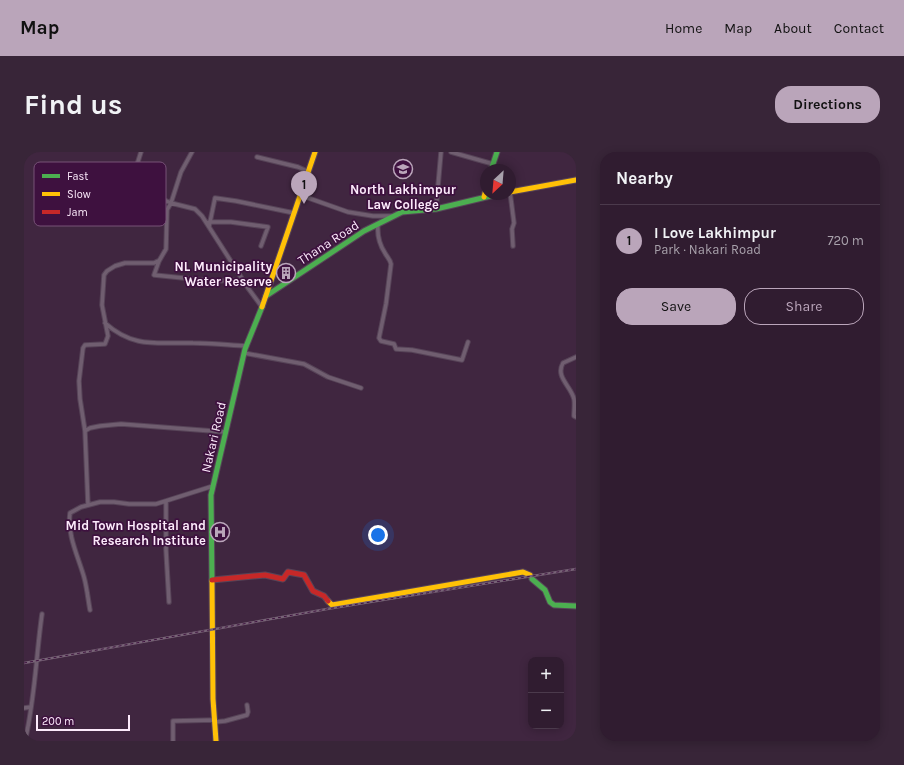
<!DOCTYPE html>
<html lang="en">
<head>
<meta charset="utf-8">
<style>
	body { margin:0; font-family:Karla,sans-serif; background:#382538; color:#f1f3f6 }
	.controls { position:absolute; right:12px; bottom:12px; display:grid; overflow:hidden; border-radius:8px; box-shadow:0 2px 10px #0003 }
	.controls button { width:36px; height:36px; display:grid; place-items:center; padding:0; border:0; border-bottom:1px solid #4b3a4c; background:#301c30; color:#f1f3f6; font:20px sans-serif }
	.compass { position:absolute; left:456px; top:12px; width:36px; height:36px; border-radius:50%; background:#301c30; box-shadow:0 2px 10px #0003; rotate:206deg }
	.scale { position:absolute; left:12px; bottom:10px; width:94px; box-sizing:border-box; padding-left:4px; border:2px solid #fceafb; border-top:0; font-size:11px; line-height:14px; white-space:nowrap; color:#fceafb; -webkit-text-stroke:3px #3e113f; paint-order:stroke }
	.you { position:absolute; left:354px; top:383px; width:14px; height:14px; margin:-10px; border:3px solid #fff; border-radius:50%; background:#1a73e8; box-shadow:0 0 0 6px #1a73e833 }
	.badge { display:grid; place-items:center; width:26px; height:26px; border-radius:50%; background:#baa5ba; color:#111; font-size:13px; font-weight:700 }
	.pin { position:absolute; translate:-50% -33px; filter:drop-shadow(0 1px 2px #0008) }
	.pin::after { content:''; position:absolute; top:21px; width:14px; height:12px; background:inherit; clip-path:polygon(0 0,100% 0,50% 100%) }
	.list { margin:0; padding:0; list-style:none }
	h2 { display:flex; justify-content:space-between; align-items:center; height:52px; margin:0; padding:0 16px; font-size:17px }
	h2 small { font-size:13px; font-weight:400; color:#a8a1ab }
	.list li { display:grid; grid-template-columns:26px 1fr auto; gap:12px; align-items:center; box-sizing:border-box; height:72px; padding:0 16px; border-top:1px solid #4b3a4c }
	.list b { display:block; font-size:15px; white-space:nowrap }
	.list p { margin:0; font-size:13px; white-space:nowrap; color:#a8a1ab }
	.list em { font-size:13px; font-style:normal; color:#a8a1ab }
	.actions { display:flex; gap:8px; padding:12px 16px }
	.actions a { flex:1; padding:9px 0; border:1px solid #baa5ba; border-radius:16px; text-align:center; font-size:14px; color:#baa5ba }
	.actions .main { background:#baa5ba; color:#111 }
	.map { position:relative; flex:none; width:552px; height:589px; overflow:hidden; border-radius:16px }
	header { display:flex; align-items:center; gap:24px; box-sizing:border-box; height:56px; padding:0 20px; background:#baa5ba; color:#111 }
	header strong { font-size:19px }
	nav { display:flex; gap:22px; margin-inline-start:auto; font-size:14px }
	.intro { display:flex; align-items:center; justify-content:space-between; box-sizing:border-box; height:96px; padding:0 24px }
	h1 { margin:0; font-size:28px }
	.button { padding:10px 18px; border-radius:16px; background:#baa5ba; color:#111; font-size:14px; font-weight:700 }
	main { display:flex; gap:24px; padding:0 24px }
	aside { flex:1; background:#301c30; border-radius:16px; box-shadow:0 2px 10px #0003 }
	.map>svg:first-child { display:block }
</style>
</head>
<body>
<header>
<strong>Map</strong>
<nav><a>Home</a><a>Map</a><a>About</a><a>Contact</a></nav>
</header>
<div class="intro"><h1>Find us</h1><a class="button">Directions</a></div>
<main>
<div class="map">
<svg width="552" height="589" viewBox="0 0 552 589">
	<rect width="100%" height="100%" fill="#402640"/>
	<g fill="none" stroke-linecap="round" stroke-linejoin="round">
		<defs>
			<path id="street" d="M117,0L105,38L112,41L126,42L147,51L143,58L142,97L135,109L130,123L189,129L218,128
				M168,0L157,20L147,51L171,57L178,64L224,136L238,155
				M427,0L469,12
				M233,5L274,15L285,20
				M486,40L490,71L488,77L489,94
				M276,43L324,60L349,64H369
				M412,57L417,0
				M185,70H207L244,75L237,94
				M354,72C353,83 355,92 361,101C363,105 366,107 367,112L362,152L355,186L357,189L370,192L372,197L388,198L438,208L444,190
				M185,75L191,46L212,49L270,61
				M81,171C110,197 134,190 169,191C187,191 204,193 222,194
				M220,201L280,212L304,225L337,236
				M552,205L539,211C531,225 547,234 550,247C551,252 550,259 550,264L552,265
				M61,279L56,247L55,229L59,196L61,193L81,192L84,184L78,153L80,123L83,119L91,114L101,111H130L134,109
				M142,350V398L145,450
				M64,353L61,279L66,276L76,274L97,272L202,280
				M66,458C64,447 63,436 60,425C54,404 43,383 46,361L57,355L76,350H90L105,352H132L189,334
				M0,556L7,555
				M191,570L201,569L223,563L224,560L223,553
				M1,589C11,547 12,504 18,462
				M149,589V569L191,568"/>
			<path id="fast" d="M467,18L473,0
				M242,144L340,79L378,60L412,57L475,42
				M508,427L521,438L526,450L530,453L552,454
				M188,429L187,343L221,197L238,155"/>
			<path id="slow" d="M486,40L552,28
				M460,45L462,37
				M238,155L291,0
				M188,429L189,547L192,589
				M304,449L308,453L499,420L506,423"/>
			<path id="jam" d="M188,428L241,423L259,427L264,420L280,423L289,439L300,444L304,449"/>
		</defs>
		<use href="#street" stroke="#574458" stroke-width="5.5"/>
		<use href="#fast" stroke="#574458" stroke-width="7"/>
		<use href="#slow" stroke="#574458" stroke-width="7"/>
		<use href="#jam" stroke="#574458" stroke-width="7"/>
		<use href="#street" stroke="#705e70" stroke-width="3.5"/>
		<use href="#fast" stroke="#4caf50" stroke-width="5"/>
		<use href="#slow" stroke="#ffc107" stroke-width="5"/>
		<use href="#jam" stroke="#c62828" stroke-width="5"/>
		<defs>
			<path id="rail" d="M0,511L303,457L552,417"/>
		</defs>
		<use href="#rail" stroke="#776376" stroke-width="2.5"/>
		<use href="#rail" stroke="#3e113f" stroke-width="1" stroke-dasharray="3" stroke-linecap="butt"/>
	</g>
	<defs>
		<symbol id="university-ring" viewBox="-11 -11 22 22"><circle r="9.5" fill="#3e113f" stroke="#baa5ba" stroke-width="1.5"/><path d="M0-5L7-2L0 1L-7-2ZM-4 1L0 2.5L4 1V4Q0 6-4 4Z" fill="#baa5ba"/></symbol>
		<symbol id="building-ring" viewBox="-11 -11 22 22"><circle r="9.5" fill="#3e113f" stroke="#baa5ba" stroke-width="1.5"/><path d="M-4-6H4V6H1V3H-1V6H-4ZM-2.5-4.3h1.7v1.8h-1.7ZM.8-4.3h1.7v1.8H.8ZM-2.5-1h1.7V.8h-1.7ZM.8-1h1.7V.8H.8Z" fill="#baa5ba"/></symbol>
		<symbol id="hospital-ring" viewBox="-11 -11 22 22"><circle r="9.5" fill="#3e113f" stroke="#baa5ba" stroke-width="1.5"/><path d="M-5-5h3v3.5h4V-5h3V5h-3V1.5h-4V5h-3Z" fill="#baa5ba"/></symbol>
	</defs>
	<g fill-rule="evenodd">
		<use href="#university-ring" x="368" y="6" width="22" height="22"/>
		<use href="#building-ring" x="251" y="110" width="22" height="22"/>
		<use href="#hospital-ring" x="185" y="369" width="22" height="22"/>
	</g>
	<g text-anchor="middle" stroke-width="3.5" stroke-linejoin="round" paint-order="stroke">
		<g font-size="13" font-weight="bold" fill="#fceafb" stroke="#3e113f" text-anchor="end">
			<text x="379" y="42" text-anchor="middle">North Lakhimpur<tspan x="379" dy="15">Law College</tspan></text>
			<text x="248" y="119">NL Municipality<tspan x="248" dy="15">Water Reserve</tspan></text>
			<text x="182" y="378">Mid Town Hospital and<tspan x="182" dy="15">Research Institute</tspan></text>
		</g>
		<g font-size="13" fill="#fceafb" stroke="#3e113f">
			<text transform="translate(304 90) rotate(-33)" y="5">Thana Road</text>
			<text transform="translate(189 285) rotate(-77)" y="5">Nakari Road</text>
		</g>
	</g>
	<rect x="10" y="10" width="132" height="64" rx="6" fill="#3e113f" stroke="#775277" stroke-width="1"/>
	<rect x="18" y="22" width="18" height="4" fill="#4caf50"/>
	<rect x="18" y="40" width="18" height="4" fill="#ffc107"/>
	<rect x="18" y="58" width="18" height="4" fill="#c62828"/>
	<g font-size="11" fill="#fceafb">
		<text x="43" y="28">Fast</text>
		<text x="43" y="46">Slow</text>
		<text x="43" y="64">Jam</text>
	</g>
</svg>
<div class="controls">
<button>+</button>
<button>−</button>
</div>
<svg class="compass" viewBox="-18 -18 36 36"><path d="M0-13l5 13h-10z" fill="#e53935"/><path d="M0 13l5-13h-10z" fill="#a8a1ab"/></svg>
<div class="scale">200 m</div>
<div class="you"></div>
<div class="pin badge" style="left:280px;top:52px">1</div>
</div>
<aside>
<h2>Nearby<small></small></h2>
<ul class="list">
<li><span class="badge">1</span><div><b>I Love Lakhimpur</b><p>Park · Nakari Road</p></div><em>720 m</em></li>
</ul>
<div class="actions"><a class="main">Save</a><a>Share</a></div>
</aside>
</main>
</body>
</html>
